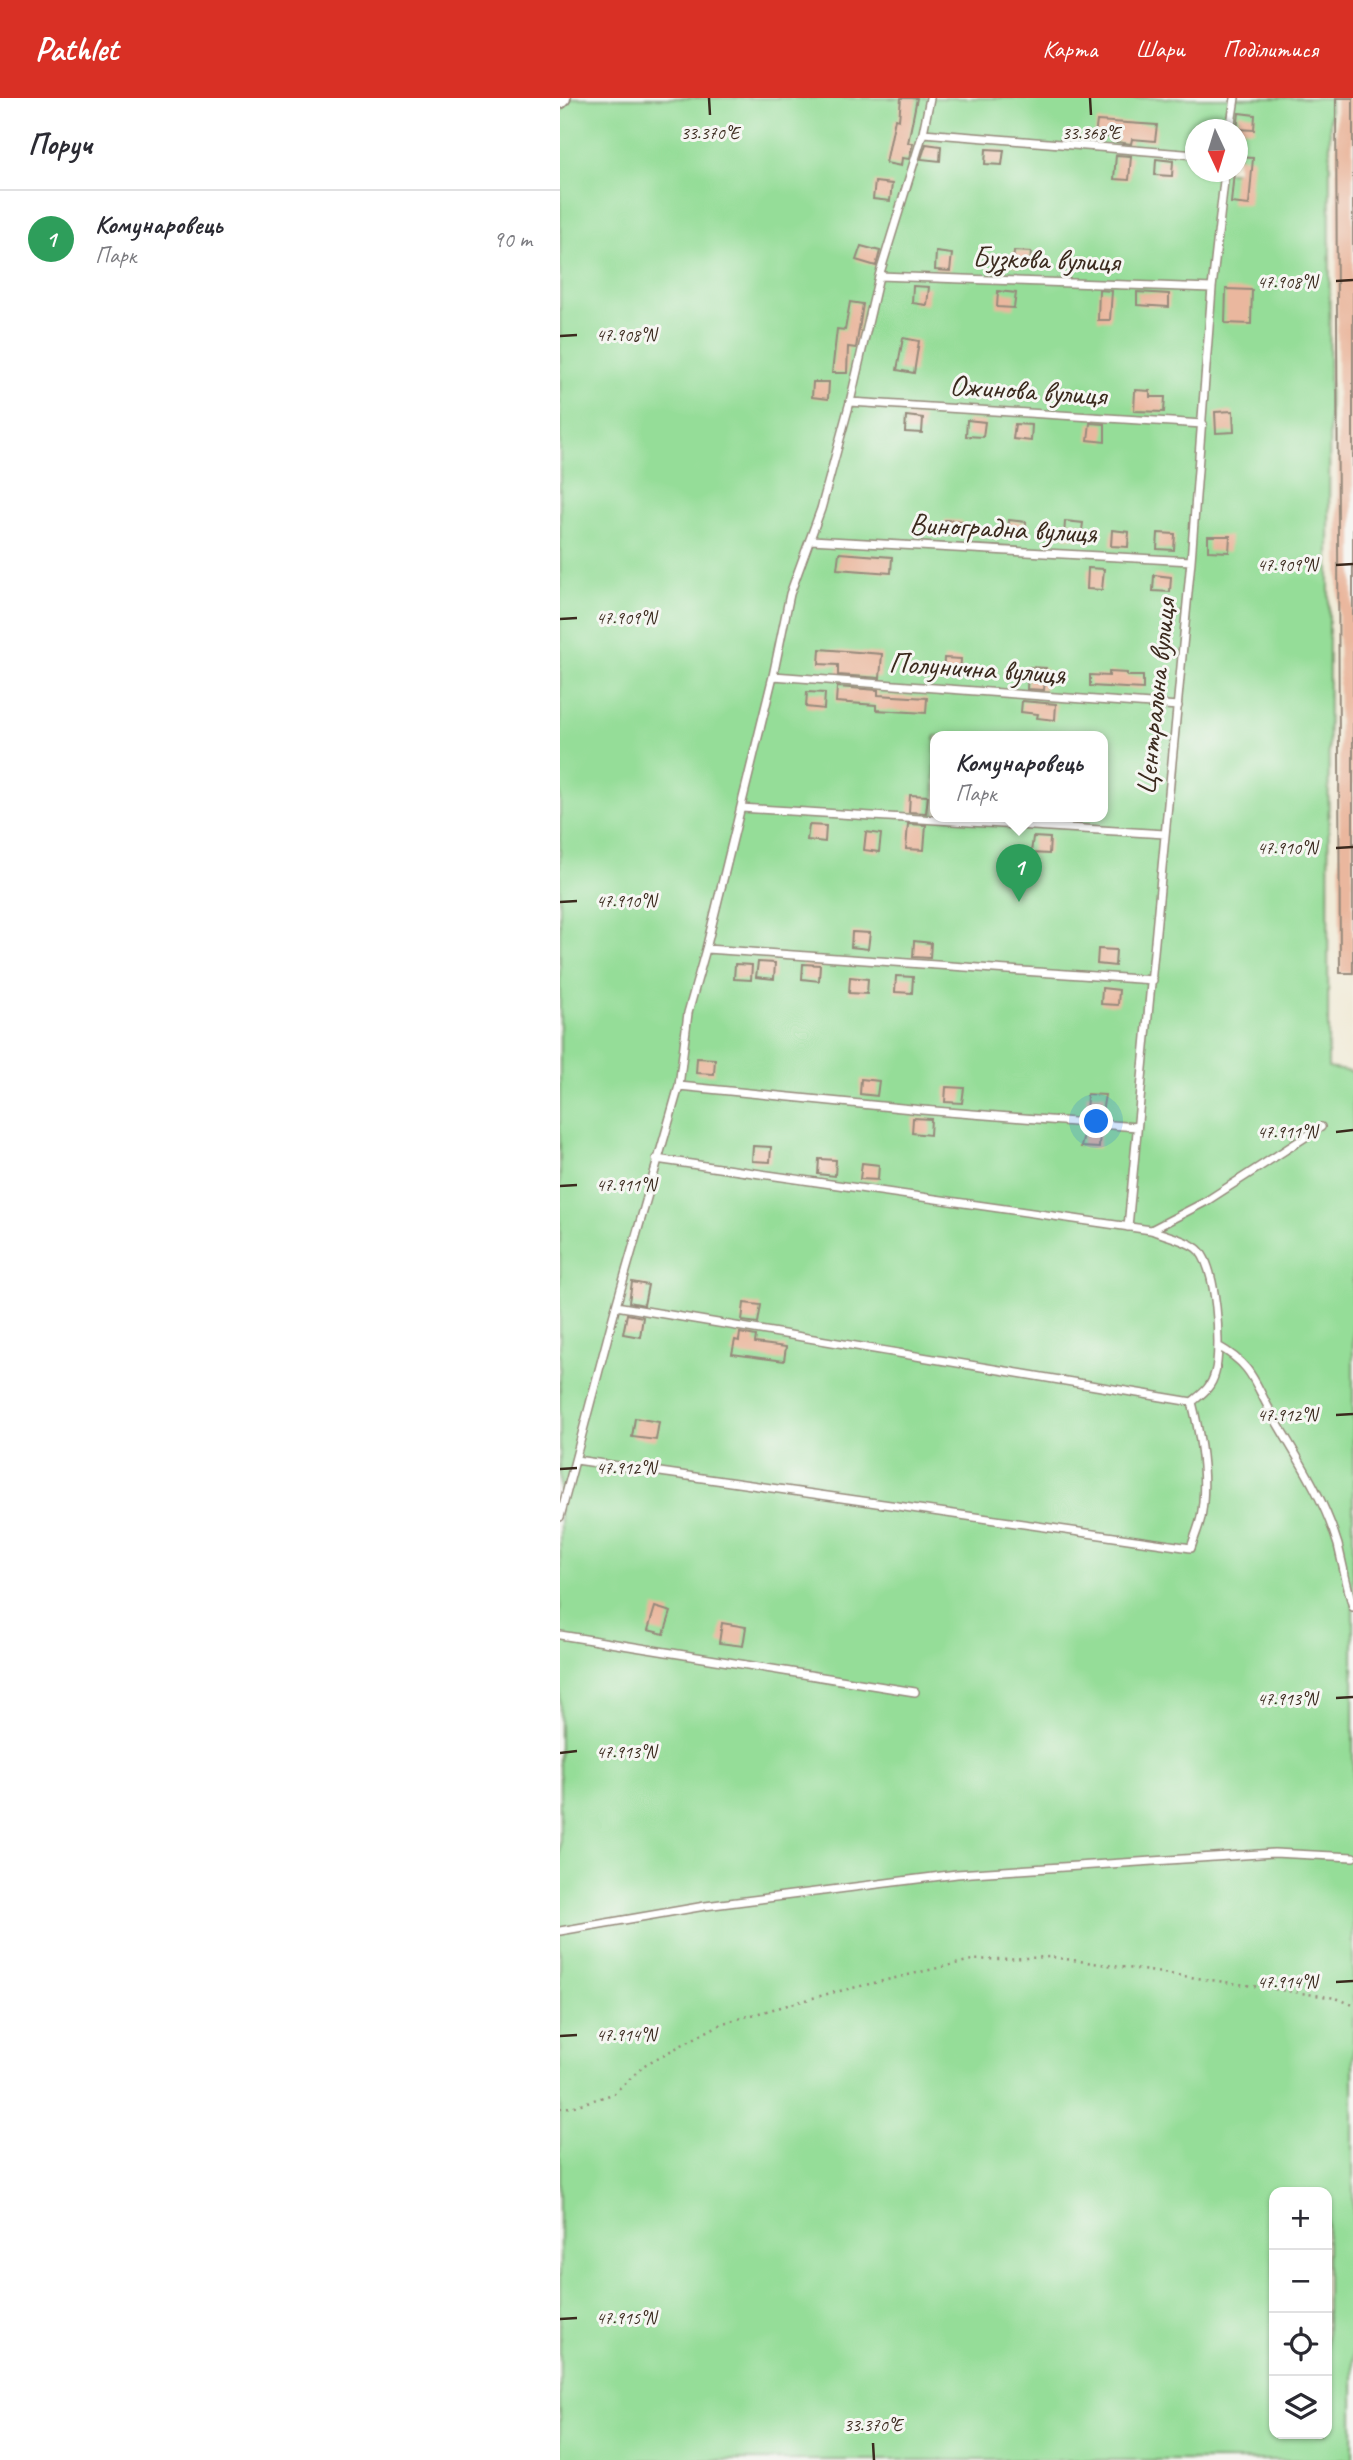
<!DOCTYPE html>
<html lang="uk">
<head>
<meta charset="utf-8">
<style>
	body { margin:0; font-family:Caveat,sans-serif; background:#f2f2f3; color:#2b2b33 }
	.controls { position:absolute; right:21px; bottom:21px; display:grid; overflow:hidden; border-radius:14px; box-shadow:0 2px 5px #0004 }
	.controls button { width:63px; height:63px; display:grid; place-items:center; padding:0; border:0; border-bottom:2px solid #e1e1e2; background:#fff; color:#2b2b33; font:35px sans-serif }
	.compass { position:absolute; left:625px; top:21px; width:63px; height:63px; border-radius:50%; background:#fff; box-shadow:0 2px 5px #0004; rotate:176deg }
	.you { position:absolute; left:537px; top:1024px; width:24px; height:24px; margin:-18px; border:5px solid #fff; border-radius:50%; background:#1a73e8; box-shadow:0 0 0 10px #1a73e833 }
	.badge { display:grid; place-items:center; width:46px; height:46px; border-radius:50%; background:#d93025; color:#fff; font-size:23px; font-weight:700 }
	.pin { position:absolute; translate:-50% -58px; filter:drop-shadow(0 2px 4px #0008) }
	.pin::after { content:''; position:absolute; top:37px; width:24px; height:21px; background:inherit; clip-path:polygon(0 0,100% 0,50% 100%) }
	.popup { position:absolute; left:370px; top:633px; width:178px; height:91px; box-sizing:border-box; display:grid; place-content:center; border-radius:14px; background:#fff; filter:drop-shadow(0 2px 5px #0005); font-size:23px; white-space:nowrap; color:#7c7c81 }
	.popup b { font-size:26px; color:#2b2b33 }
	.popup::after { content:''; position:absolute; left:50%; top:100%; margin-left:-14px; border:14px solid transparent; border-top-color:#fff }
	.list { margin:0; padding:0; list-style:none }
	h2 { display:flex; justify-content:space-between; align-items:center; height:91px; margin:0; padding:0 28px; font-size:30px }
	h2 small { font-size:23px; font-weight:400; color:#7c7c81 }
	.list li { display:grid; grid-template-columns:46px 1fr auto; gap:21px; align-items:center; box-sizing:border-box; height:98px; padding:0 28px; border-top:2px solid #e1e1e2 }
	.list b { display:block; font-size:26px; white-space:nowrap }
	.list p { margin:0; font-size:23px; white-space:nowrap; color:#7c7c81 }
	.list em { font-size:23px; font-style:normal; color:#7c7c81 }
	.icon { flex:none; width:38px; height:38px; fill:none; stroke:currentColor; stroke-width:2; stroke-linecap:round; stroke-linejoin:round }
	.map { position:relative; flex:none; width:793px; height:2362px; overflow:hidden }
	header { display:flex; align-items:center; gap:42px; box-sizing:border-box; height:98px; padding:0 35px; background:#d93025; color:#fff }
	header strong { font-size:33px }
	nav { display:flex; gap:38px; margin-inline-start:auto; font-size:24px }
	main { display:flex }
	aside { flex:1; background:#fff }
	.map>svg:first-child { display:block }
</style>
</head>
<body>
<header>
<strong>Pathlet</strong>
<nav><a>Карта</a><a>Шари</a><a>Поділитися</a></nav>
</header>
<main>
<aside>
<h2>Поруч<small></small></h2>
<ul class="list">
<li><span class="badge" style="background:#2e9e5b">1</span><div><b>Комунаровець</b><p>Парк</p></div><em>90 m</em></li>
</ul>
</aside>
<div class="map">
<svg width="793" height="2362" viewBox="0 0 793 2362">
	<rect width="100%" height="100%" fill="#f6f6f2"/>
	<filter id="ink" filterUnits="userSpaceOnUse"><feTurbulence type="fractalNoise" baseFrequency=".0143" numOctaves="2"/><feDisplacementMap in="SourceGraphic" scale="14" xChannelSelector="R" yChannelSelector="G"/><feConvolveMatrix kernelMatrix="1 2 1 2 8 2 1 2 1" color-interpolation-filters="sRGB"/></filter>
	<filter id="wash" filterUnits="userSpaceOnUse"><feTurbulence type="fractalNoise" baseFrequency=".00686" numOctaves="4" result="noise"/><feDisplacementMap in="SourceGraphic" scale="28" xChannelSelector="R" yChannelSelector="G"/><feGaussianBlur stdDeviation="1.57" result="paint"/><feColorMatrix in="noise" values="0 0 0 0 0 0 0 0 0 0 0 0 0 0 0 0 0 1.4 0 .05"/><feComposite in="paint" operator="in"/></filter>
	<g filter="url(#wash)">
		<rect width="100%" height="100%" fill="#f1ebd8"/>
		<path fill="#95dd98" stroke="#68845b" stroke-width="2" fill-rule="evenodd" d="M11,0H770L768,970L793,974V2362H0V14ZM636,32H678V74H636ZM375,638H543V718H375ZM714,2094H767V2336H714Z"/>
		<g id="blocks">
			<path fill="#eab79e" d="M341,0H357L348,45H353L349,61L342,60L341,68L326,65L335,21L339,22Z
				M776,0H793V875H780Z
				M679,15L695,17L694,32L677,31Z
				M537,23L597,27L595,43L572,41L571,46L556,44L557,40L535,38Z
				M366,46L381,48L380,63L361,61Z
				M426,51L444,52L442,67L425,66Z
				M556,57L571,58L569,82L554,81Z
				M677,59L693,60L689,107L671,105L674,74H677Z
				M596,61L613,63L612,78L595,77Z
				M315,84L332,86L330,103L313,101Z
				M301,148L320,153L316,168L296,162Z
				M454,153L471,154L470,169L453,168Z
				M376,154L392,156L390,173L375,172Z
				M353,188L369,189L367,207L352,205Z
				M666,191L692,192L691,226L665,225Z
				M539,192L552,193L550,222H538Z
				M438,193L456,195L454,210L437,209Z
				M577,194L609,196V209L577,207Z
				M290,204L303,206L296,250L288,249L287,275H272L277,231L285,232Z
				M343,240L359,243L354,275L337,272Z
				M253,284H269L268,301L252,299Z
				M575,292L590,293V299H605L604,314L574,313Z
				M673,313L674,334L656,335L655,314Z
				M346,318L363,320L362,335L345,334Z
				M407,322L425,324L423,339L406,338Z
				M530,325L545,326V344L528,342Z
				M455,326L472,327L471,343L453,341Z
				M385,422L402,423L401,438L383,437Z
				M449,422L466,424L465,439L448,438Z
				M505,423L523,425L521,440L504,439Z
				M552,432L569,434L568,449L551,448Z
				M598,435L615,436L614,452L597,451Z
				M648,438H670L669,454L648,453Z
				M279,455L332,459L331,475L277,471Z
				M528,470L544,471L542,492L527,491Z
				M594,477L611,479L610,494L593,493Z
				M260,551L322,556L320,580L278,577V567L259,566Z
				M384,560L401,561L400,577L383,576Z
				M468,569L486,570L484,592L467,591Z
				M549,574L567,575V578H583V591L530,588V577L549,578Z
				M277,589L318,592V597L367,600L366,615L316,612V607L276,604Z
				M247,594L265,595L264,611L246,609Z
				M462,603L496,606L495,622L477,620L478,616L461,614Z
				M350,697L368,698L366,715L349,714Z
				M348,726L366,727L364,752L346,751Z
				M249,727L266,728L265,744L247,742Z
				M306,734L321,736L319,754L304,752Z
				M473,739L490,740L489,756L471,755Z
				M292,834L310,835L308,851L291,849Z
				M354,843L371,845L370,860L353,859Z
				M538,851L556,852L555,868L537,866Z
				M198,864L215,865L214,881L196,879Z
				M175,866L192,867L191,882L174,881Z
				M243,866L260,867L259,883L242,881Z
				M336,878L353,879L352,895L335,894Z
				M290,879L308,881L307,896L289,895Z
				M542,890L559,892L558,907L541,906Z
				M137,960L155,961L154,976L136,975Z
				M301,981L319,983L317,998L300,996Z
				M386,989L404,990L402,1005L385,1004Z
				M527,996L545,997L541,1020L526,1019Z
				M353,1020L371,1021L370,1037L352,1035Z
				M525,1031L540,1032L539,1050L521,1049Z
				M193,1048L211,1049L210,1064L192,1063Z
				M259,1061L276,1062L275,1078L258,1076Z
				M302,1065L319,1067L318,1082L300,1081Z
				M72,1184L88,1187L84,1207L69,1204Z
				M184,1205L201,1207L198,1225L182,1223Z
				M67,1216L83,1219L80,1239L63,1236Z
				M180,1235L196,1238L195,1245L226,1249L224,1263L172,1256L175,1242L179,1243Z
				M75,1320L99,1324L96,1342L72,1339Z
				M95,1509L111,1514L104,1536L88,1532Z
				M162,1525L186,1529L183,1548L159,1545Z"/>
		</g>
	</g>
	<g filter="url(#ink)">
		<use href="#blocks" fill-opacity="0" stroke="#968a7b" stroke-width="2"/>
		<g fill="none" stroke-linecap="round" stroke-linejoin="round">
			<defs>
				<path id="lane" d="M670,32L675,0
					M363,35L636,57
					M319,178L652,190
					M290,304L643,326
					M251,442L631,463
					M213,578L618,608
					M181,710L605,736
					M146,851L593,882
					M119,988L362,1012L577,1029
					M568,1129L631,463L652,190L665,74
					M591,1132L645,1104L761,1029
					M56,1208L632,1304
					M658,1248C694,1268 694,1285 713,1318C737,1359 764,1400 778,1447C783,1468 787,1489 793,1509
					M16,1362L631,1450C634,1440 639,1429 641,1419C648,1381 641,1340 632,1304C643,1295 651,1290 655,1275C662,1252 657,1164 636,1150C624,1141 604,1137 591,1132L96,1061
					M0,1419L56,1208L119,988L128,915L146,851L213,578L230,496L261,411L290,304L319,178L363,35L370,0
					M0,1537L355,1594
					M0,1833L145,1808L397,1776L714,1755L793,1759"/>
				<path id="street" d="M0,3L3,0"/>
			</defs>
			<use href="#lane" stroke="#968a7b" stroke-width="10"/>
			<use href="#street" stroke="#968a7b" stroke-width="18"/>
			<path stroke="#968a7b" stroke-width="2.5" stroke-dasharray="2 5" stroke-linecap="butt" d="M0,2010L11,2009L53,1996L86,1966L163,1925L271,1895L412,1862L491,1859L776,1900L793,1907"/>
			<use href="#lane" stroke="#fff" stroke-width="7"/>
			<use href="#street" stroke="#fff" stroke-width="14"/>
		</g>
	</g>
	<path fill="none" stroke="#3b2a1e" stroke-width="2.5" d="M149,0L150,17M530,0L531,17M776,183L793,182M0,238L17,237M776,467L793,466M0,521L17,520M776,750L793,749M0,804L17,803M776,1034L793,1032M0,1088L17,1087M776,1317L793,1316M0,1371L17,1370M776,1600L793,1599M0,1655L17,1653M776,1884L793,1883M0,1938L17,1937M0,2221L17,2220M313,2345L314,2362"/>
	<g text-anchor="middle" stroke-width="6" stroke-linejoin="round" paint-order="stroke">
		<g font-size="30" fill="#3b2a1e" stroke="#f6f6f2">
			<text transform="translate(486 161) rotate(2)" y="10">Бузкова вулиця</text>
			<text transform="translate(468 292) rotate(4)" y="10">Ожинова вулиця</text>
			<text transform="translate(443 430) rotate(3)" y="10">Виноградна вулиця</text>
			<text transform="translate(417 570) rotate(4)" y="10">Полунична вулиця</text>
			<text transform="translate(595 599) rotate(-84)" y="10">Центральна вулиця</text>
		</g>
	</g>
	<g font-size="18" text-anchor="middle" fill="#3b2a1e" stroke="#f6f6f2" stroke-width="6" stroke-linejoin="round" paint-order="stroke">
		<text x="150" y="41">33.370°E</text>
		<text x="531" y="41">33.368°E</text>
		<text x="727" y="190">47.908°N</text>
		<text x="66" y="243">47.908°N</text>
		<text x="727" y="473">47.909°N</text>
		<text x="66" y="526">47.909°N</text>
		<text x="727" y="756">47.910°N</text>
		<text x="66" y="809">47.910°N</text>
		<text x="727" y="1040">47.911°N</text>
		<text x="66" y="1093">47.911°N</text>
		<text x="727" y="1323">47.912°N</text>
		<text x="66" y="1376">47.912°N</text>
		<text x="727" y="1607">47.913°N</text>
		<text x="66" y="1660">47.913°N</text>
		<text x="727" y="1890">47.914°N</text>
		<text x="66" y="1943">47.914°N</text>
		<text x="66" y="2226">47.915°N</text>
		<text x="313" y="2333">33.370°E</text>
	</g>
</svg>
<div class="controls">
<button>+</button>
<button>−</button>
<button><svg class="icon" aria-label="locate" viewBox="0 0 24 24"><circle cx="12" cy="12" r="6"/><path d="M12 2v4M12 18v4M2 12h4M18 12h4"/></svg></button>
<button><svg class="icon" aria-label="layers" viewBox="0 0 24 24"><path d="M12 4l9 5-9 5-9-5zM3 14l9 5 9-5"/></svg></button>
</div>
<svg class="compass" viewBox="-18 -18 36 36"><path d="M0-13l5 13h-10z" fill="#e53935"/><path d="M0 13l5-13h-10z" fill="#7c7c81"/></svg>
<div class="you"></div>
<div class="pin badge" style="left:459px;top:804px;background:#2e9e5b">1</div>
<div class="popup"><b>Комунаровець</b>Парк</div>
</div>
</main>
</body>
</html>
